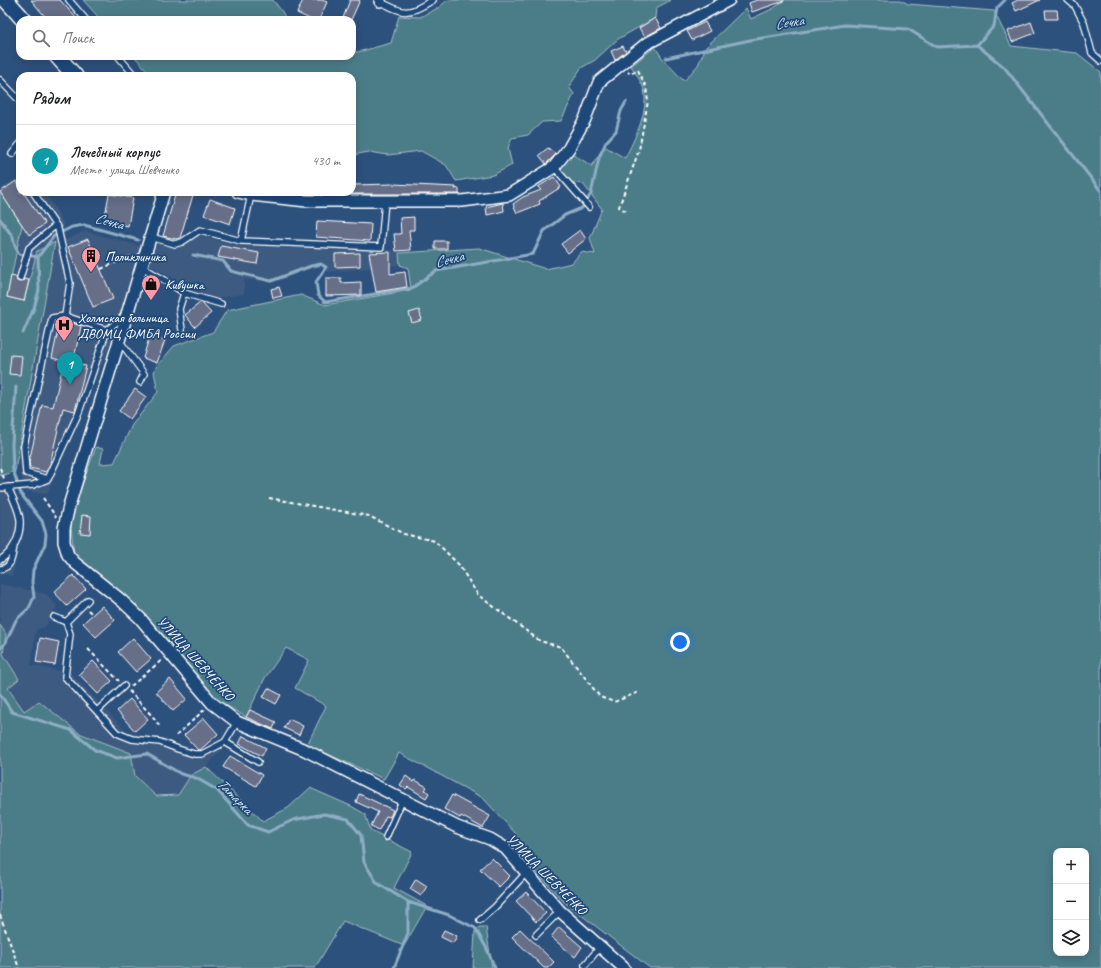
<!DOCTYPE html>
<html lang="ru">
<head>
<meta charset="utf-8">
<style>
	body { margin:0; font-family:Caveat,sans-serif; background:#f6f6f6; color:#202124 }
	.controls { position:absolute; right:12px; bottom:12px; display:grid; overflow:hidden; border-radius:8px; box-shadow:0 2px 10px #0003 }
	.controls button { width:36px; height:36px; display:grid; place-items:center; padding:0; border:0; border-bottom:1px solid #e0e0e0; background:#fff; color:#202124; font:20px sans-serif }
	.you { position:absolute; left:680px; top:642px; width:14px; height:14px; margin:-10px; border:3px solid #fff; border-radius:50%; background:#1a73e8; box-shadow:0 0 0 6px #1a73e833 }
	.badge { display:grid; place-items:center; width:26px; height:26px; border-radius:50%; background:#d93025; color:#fff; font-size:13px; font-weight:700 }
	.pin { position:absolute; translate:-50% -33px; filter:drop-shadow(0 1px 2px #0008) }
	.pin::after { content:''; position:absolute; top:21px; width:14px; height:12px; background:inherit; clip-path:polygon(0 0,100% 0,50% 100%) }
	.list { margin:0; padding:0; list-style:none }
	h2 { display:flex; justify-content:space-between; align-items:center; height:52px; margin:0; padding:0 16px; font-size:17px }
	h2 small { font-size:13px; font-weight:400; color:#757577 }
	.list li { display:grid; grid-template-columns:26px 1fr auto; gap:12px; align-items:center; box-sizing:border-box; height:72px; padding:0 16px; border-top:1px solid #e0e0e0 }
	.list b { display:block; font-size:15px; white-space:nowrap }
	.list p { margin:0; font-size:13px; white-space:nowrap; color:#757577 }
	.list em { font-size:13px; font-style:normal; color:#757577 }
	.icon { flex:none; width:22px; height:22px; fill:none; stroke:currentColor; stroke-width:2; stroke-linecap:round; stroke-linejoin:round }
	.map { position:relative; flex:none; width:1101px; height:968px; overflow:hidden }
	.search { position:absolute; background:#fff; box-shadow:0 2px 10px #0003; left:16px; top:16px; width:340px; height:44px; display:flex; align-items:center; gap:10px; box-sizing:border-box; padding:0 14px; border-radius:12px; color:#757577; font-size:15px }
	.panel { position:absolute; background:#fff; box-shadow:0 2px 10px #0003; left:16px; top:72px; width:340px; height:124px; border-radius:12px }
	.map>svg:first-child { display:block }
</style>
</head>
<body>
<div class="map">
<svg width="1101" height="968" viewBox="0 0 1101 968">
	<rect width="100%" height="100%" fill="#2d517d"/>
	<filter id="ink" filterUnits="userSpaceOnUse"><feTurbulence type="fractalNoise" baseFrequency=".025" numOctaves="2"/><feDisplacementMap in="SourceGraphic" scale="8" xChannelSelector="R" yChannelSelector="G"/><feConvolveMatrix kernelMatrix="1 2 1 2 8 2 1 2 1" color-interpolation-filters="sRGB"/></filter>
	<g filter="url(#ink)">
		<path fill="#3e5a80" d="M20,173V192H44L53,205L63,222L65,240L85,231L140,246L117,328L47,494L24,491L18,445L2,297L0,190L15,180Z
			M200,236L242,246L396,251L399,253L400,265L328,272L321,267L307,270L273,283L244,279V294L216,298L191,288L150,265L157,241L175,247Z
			M0,475L2,476L3,490L16,501L24,525L12,576L0,573Z
			M0,584L46,594L57,606L45,627L36,630L31,665L70,673L126,731L139,735L161,738L194,751L222,749L206,767L191,775L178,795L156,796L135,776L131,753L79,733L39,701L24,712L8,688L19,679L3,654L6,634L0,625Z"/>
		<path fill="#4b7d89" stroke="#a5bec4" fill-rule="evenodd" d="M83,0H273L283,13L286,20H101Z
			M448,0H671L656,8L655,18L618,39L595,60L581,68L569,87L574,94L561,121L542,122L528,135L512,138L508,148L512,165L493,175L456,181L446,165L421,151L388,155L369,152L352,155V76H152L134,56H352V52H358L391,43L399,16L420,17L438,8Z
			M784,0H901L908,4L994,11L1011,46L1077,53L1101,72V968H650L563,901L512,845L516,834L483,798L399,753L384,779L307,745L326,706L295,688L309,660L286,648L265,678L246,717L217,700L183,663L158,631L125,595L74,555L71,526L74,507L96,447L103,449L100,464L114,463L132,425L158,392L154,372L156,367L174,346L213,332L227,310L301,295L325,305L411,290L408,268L400,265L399,253L479,248L546,269L572,263L581,252L595,254L590,238L602,209L583,184L571,182L560,169L559,166L571,153L592,166L604,146L625,158C634,140 651,108 643,87C640,80 635,72 631,66L655,47L663,59L684,81L698,65L706,47L746,8L751,19L774,8ZM1056,851H1086V953H1056Z
			M0,192L22,225L7,297L24,301L37,251L55,242L15,471L2,476L0,475Z
			M0,625L6,634L3,654L19,679L8,688L24,711L39,701L79,733L131,753L135,776L156,796L178,795L191,775L206,767L263,821L288,808L310,788L351,806L365,814L371,831L412,852L394,888L427,906L404,946L343,921L315,968H0Z
			M479,927H486L492,968H473L475,931Z"/>
		<g fill="none" stroke-linecap="round" stroke-linejoin="round">
			<path stroke="#8eaec5" stroke-width="3" d="M977,45L1005,68L1101,191
				M666,58L750,40L845,25L908,29L937,47L977,45L994,26L997,8L1005,0
				M0,219L13,237L15,246L19,254L38,257
				M193,255L223,261L231,271L271,281L311,266L321,264L326,267L316,282L318,295L325,302L412,288L436,271L533,254L544,231L565,215L582,208L591,194L599,158L606,142L616,131L621,111L626,102
				M38,257L54,236L72,227L84,225L138,240
				M23,333L34,308L39,290L38,257
				M0,649L6,642L16,620L29,608L34,597L32,582L33,570L45,544L46,534L42,521L21,494L13,470L12,444L16,387
				M0,694L12,712L71,730L95,750L117,758L147,754L181,774L196,778L217,790L248,825L268,832L293,820L324,814L348,819L361,835L364,862L377,883L408,902L449,915L475,928L486,947L495,968
				M394,968L408,933V902"/>
		</g>
		<path fill="#666e88" stroke="#fff" d="M31,0H60L78,20H48Z
			M303,0H322L327,2L319,20H312L297,13Z
			M350,0H360L351,20H348L343,18Z
			M757,0H784V1L752,12L749,3Z
			M1018,0H1040L1016,11L1012,3Z
			M1045,10H1057L1058,19H1046Z
			M655,18L661,28L645,37L639,28Z
			M705,22L710,31L692,40L687,31Z
			M1031,22L1035,33L1012,42L1008,31Z
			M623,46L626,52L615,60L611,51Z
			M548,148L556,154L546,164L539,155Z
			M554,177L561,187L539,201L540,204L517,213L513,204L523,197L541,190L538,187Z
			M16,181L20,187V192H23L45,224L29,235L0,192Z
			M393,184L456,187L455,189L459,188V194H352V185Z
			M176,192H194L180,238L176,239L163,236Z
			M109,194L133,198L128,226L104,221Z
			M210,199L235,208L230,224L204,215Z
			M503,203L504,211L487,215L486,207Z
			M414,217V230H409L411,250L396,251L394,234H401L400,218Z
			M317,221L371,224L370,241L316,237Z
			M580,230L586,239L568,253L561,244Z
			M88,239L113,299L93,307L68,247Z
			M435,241H447V249H435Z
			M221,246L259,253L257,264L218,257Z
			M390,252V274L405,272L407,287L376,292L369,253Z
			M360,253V266L335,267V254Z
			M11,276L16,277L17,281L19,282L23,281L24,279L29,280L24,301L7,297Z
			M326,278H341V283L361,282V295L326,296Z
			M279,287L282,296L273,298L271,289Z
			M201,302L211,313L195,327L185,315Z
			M419,310L422,320L412,323L409,313Z
			M64,320L81,326L73,363L86,366L75,411L63,408L50,464L46,472L30,468L29,462L42,405L53,407L64,361L52,358L60,321Z
			M150,335L165,340L157,363L143,358Z
			M11,355L22,356L20,375L9,374Z
			M135,389L146,397L130,419L119,411Z
			M82,515L91,516L90,534L80,533Z
			M73,575L86,589L67,606L54,592Z
			M102,606L115,620L96,637L83,623Z
			M40,638L59,642L55,665L36,662Z
			M133,638L151,659L136,672L118,652Z
			M93,661L112,681L98,694L79,674Z
			M170,679L187,699L173,711L156,692Z
			M268,688L281,695L276,704L263,697Z
			M130,699L148,719L135,731L117,711Z
			M250,710L276,722L273,729L246,717Z
			M204,718L218,734L200,750H198L184,735Z
			M289,719L303,726L299,735L284,728Z
			M243,736L266,748L262,756L239,744Z
			M230,756L262,775L256,786L223,767Z
			M406,776L414,782L415,780L427,787L425,790L429,793L426,798L408,787L406,789L400,785Z
			M359,794L393,810L390,817L386,816L379,830L371,826L378,812L356,802Z
			M452,795L490,816L483,828L461,816L460,818L444,809Z
			M492,858L510,876L499,887L480,869Z
			M416,879L427,886L421,896L410,889Z
			M526,892L546,913L536,922L516,901Z
			M559,927L582,947L575,957L551,937Z
			M520,929L554,962L548,968H544L512,937Z
			M444,930L457,936L453,943L441,937Z"/>
		<g fill="none" stroke-linecap="round" stroke-linejoin="round">
			<defs>
				<path id="lane" d="M69,0L86,20
					M1068,0L1075,6L1084,23L1092,53L1101,61
					M379,1C406,15 407,15 433,0
					M118,56L135,76
					M0,80L20,101
					M12,154L20,144
					M554,167L589,207
					M33,192L58,229L70,283L65,316
					M151,237L175,244L182,242L200,230L241,241L381,247L385,201
					M241,241L251,195
					M142,267L166,281L184,293L221,304
					M20,278L29,248L56,225
					M182,330L179,309L184,293
					M119,340L144,374L140,382
					M48,479L26,473L24,446L52,318L65,316L107,330
					M0,488L33,485L48,479L79,412L107,330L124,316
					M0,560C13,552 21,536 20,520C19,509 12,497 8,487
					M0,569C12,568 12,556 14,546
					M88,600L66,622L70,634L65,677L117,733L132,739L160,742L178,749L194,754H202L225,742L237,722
					M54,617L66,622
					M97,711L124,686
					M225,742L258,762
					M386,837L403,799
					M480,920L495,907L526,873
					M536,935L560,911
					M585,965L600,947"/>
				<path id="street" d="M380,1V0
					M164,192L69,506L64,528V542L68,555L75,563L121,600L140,618L212,703L237,722L305,750L457,827L490,839L505,848L560,911L624,968
					M238,192L251,195L307,201H462L509,195L554,167L569,148L585,119L599,82L646,44L729,0"/>
				<path id="secondary" d="M6,0L24,20
					M57,56L75,76"/>
			</defs>
			<use href="#lane" stroke="#fff" stroke-width="8"/>
			<use href="#street" stroke="#fff" stroke-width="14"/>
			<use href="#secondary" stroke="#fff" stroke-width="18"/>
			<path stroke="#fff" stroke-width="2" stroke-dasharray="4 3" stroke-linecap="butt" d="M626,211L619,207L639,150L648,101L646,87L638,70L630,74L628,72
				M101,269L133,255
				M0,468L5,481
				M43,498L56,517
				M269,498L369,516L404,534L435,541L459,565L478,595L540,641L561,647L600,697L614,702L639,692
				M88,610L93,615
				M88,649L119,681
				M131,686L163,659
				M129,691L154,718L160,727
				M176,736L205,709
				M0,915L19,968"/>
			<use href="#lane" stroke="#1f4a7a" stroke-width="5.5"/>
			<use href="#street" stroke="#1f4a7a" stroke-width="11"/>
			<use href="#secondary" stroke="#1f4a7a" stroke-width="15"/>
		</g>
	</g>
	<defs>
		<symbol id="building-pin" viewBox="-11 -11 22 30"><path d="M0 17L-7.5 6A9.5 9.5 0 1 1 7.5 6Z" fill="#ff9aa2" stroke="#1f4a7a"/><path d="M-4-6H4V6H1V3H-1V6H-4ZM-2.5-4.3h1.7v1.8h-1.7ZM.8-4.3h1.7v1.8H.8ZM-2.5-1h1.7V.8h-1.7ZM.8-1h1.7V.8H.8Z" fill="#111"/></symbol>
		<symbol id="shop-pin" viewBox="-11 -11 22 30"><path d="M0 17L-7.5 6A9.5 9.5 0 1 1 7.5 6Z" fill="#ff9aa2" stroke="#1f4a7a"/><path d="M-5-2.5h2.3a2.7 3.5 0 0 1 5.4 0H5L5.5 6h-11ZM-1.5-2.5h3a1.5 2.3 0 0 0-3 0Z" fill="#111"/></symbol>
		<symbol id="hospital-pin" viewBox="-11 -11 22 30"><path d="M0 17L-7.5 6A9.5 9.5 0 1 1 7.5 6Z" fill="#ff9aa2" stroke="#1f4a7a"/><path d="M-5-5h3v3.5h4V-5h3V5h-3V1.5h-4V5h-3Z" fill="#111"/></symbol>
	</defs>
	<g fill-rule="evenodd">
		<use href="#building-pin" x="80" y="245" width="22" height="30"/>
		<use href="#shop-pin" x="140" y="273" width="22" height="30"/>
		<use href="#hospital-pin" x="53" y="314" width="22" height="30"/>
	</g>
	<g text-anchor="middle" stroke-width="3.5" stroke-linejoin="round" paint-order="stroke">
		<g font-size="14" fill="#fff" stroke="#1f4a7a" text-anchor="start">
			<text x="105" y="261">Поликлиника</text>
			<text x="165" y="289">Кивушка</text>
			<text x="78" y="322">Холмская больница<tspan x="78" dy="16">ДВОМЦ ФМБА России</tspan></text>
		</g>
		<g font-size="14" fill="#fff" stroke="#1f4a7a">
			<text transform="translate(196 658) rotate(48)" y="5">УЛИЦА ШЕВЧЕНКО</text>
			<text transform="translate(547 874) rotate(45)" y="5">УЛИЦА ШЕВЧЕНКО</text>
		</g>
		<g font-size="15" font-style="italic" fill="#d0dde7" stroke="#1f4a7a">
			<text transform="translate(789 22) rotate(-9)" y="5">Сечка</text>
			<text transform="translate(109 221) rotate(15)" y="5">Сечка</text>
			<text transform="translate(449 259) rotate(-14)" y="5">Сечка</text>
			<text transform="translate(235 796) rotate(45)" y="5">Татарка</text>
		</g>
	</g>
</svg>
<div class="controls">
<button>+</button>
<button>−</button>
<button><svg class="icon" aria-label="layers" viewBox="0 0 24 24"><path d="M12 4l9 5-9 5-9-5zM3 14l9 5 9-5"/></svg></button>
</div>
<div class="you"></div>
<div class="pin badge" style="left:70px;top:385px;background:#0f9aa8">1</div>
<div class="search"><svg class="icon" aria-label="search" viewBox="0 0 24 24"><circle cx="10" cy="10" r="6"/><path d="M15 15l6 6"/></svg>Поиск</div>
<section class="panel">
<h2>Рядом<small></small></h2>
<ul class="list">
<li><span class="badge" style="background:#0f9aa8">1</span><div><b>Лечебный корпус</b><p>Место · улица Шевченко</p></div><em>430 m</em></li>
</ul>
</section>
</div>
</body>
</html>
